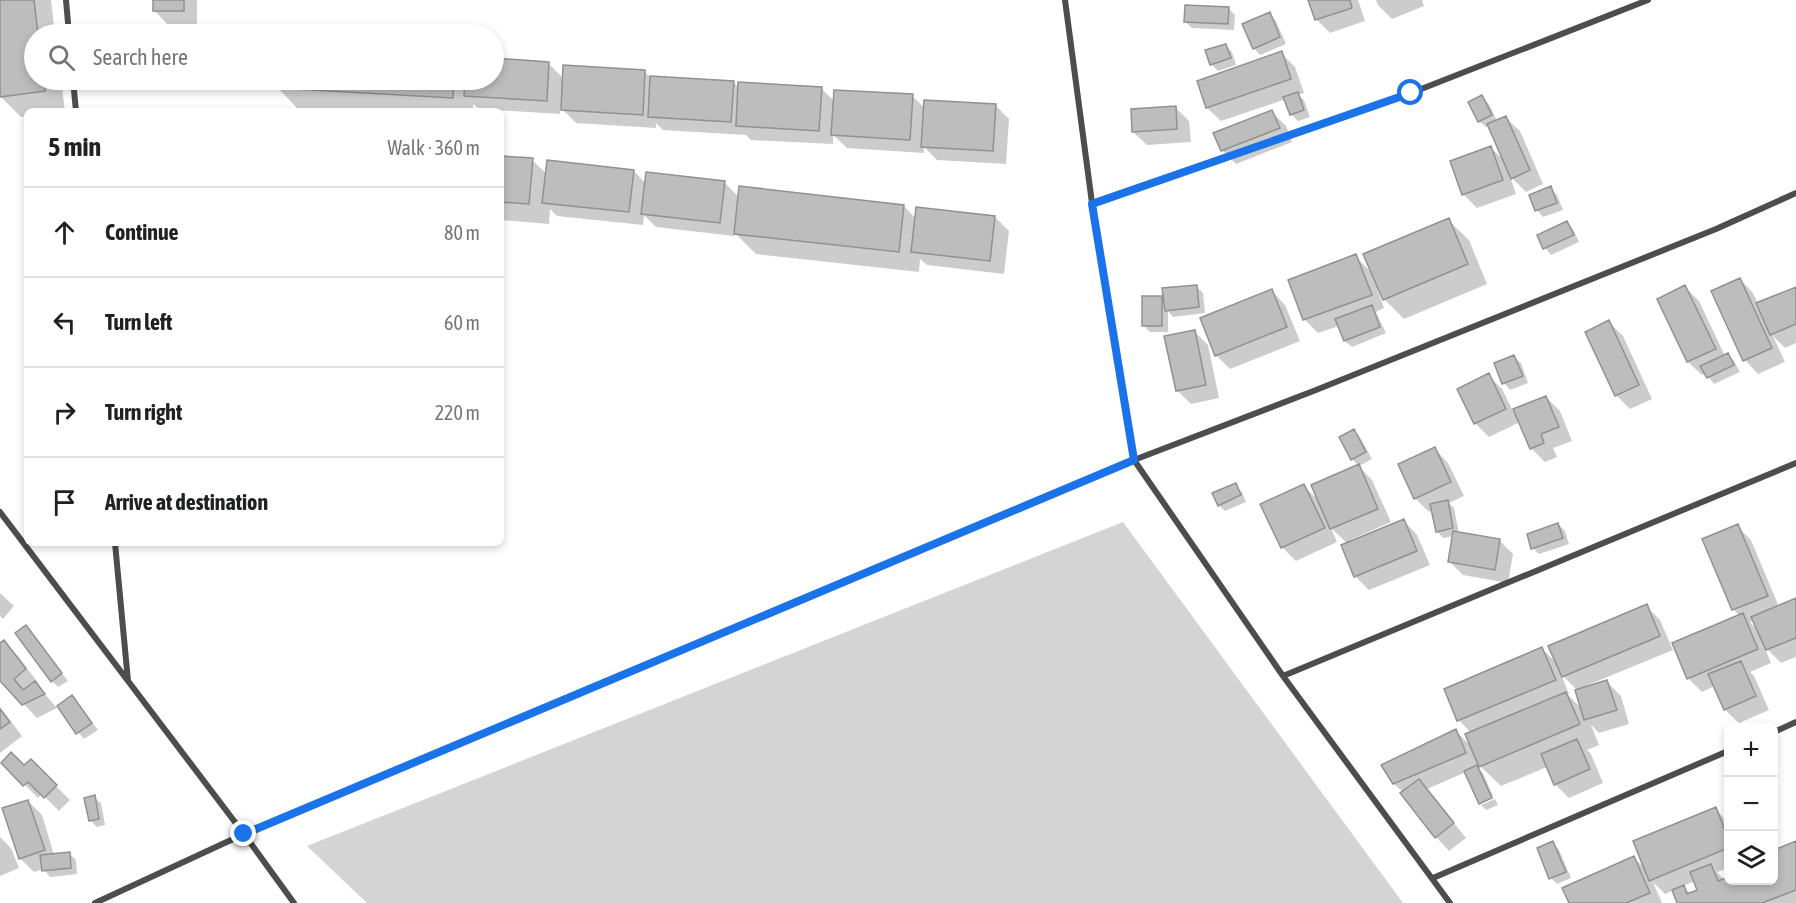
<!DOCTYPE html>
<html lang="en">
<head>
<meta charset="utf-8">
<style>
	body { margin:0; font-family:"Asap Condensed",sans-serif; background:#f2f2f2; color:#202124 }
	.controls { position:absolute; right:18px; bottom:18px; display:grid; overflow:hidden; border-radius:9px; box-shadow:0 3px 9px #0003 }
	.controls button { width:54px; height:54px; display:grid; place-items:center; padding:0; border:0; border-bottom:2px solid #e0e0e0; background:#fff; color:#202124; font:30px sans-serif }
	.stop { position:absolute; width:18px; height:18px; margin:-14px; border:4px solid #1a73e8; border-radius:50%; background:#fff }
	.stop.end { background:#1a73e8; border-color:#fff; box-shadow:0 2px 6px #0008 }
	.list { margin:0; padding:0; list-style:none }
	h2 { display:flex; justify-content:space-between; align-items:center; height:78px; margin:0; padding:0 24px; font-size:26px }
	h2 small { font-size:20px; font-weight:400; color:#757577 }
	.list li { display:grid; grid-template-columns:39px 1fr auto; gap:18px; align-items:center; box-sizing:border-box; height:90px; padding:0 24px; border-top:2px solid #e0e0e0 }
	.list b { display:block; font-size:22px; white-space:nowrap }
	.list em { font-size:20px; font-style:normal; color:#757577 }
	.icon { flex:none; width:33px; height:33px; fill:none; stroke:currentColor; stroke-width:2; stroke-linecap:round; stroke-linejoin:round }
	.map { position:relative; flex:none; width:1796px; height:903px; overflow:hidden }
	.search { position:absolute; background:#fff; box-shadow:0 3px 9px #0003; left:24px; top:24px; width:480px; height:66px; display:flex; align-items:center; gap:15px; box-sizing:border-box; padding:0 21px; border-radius:33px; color:#757577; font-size:22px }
	.panel { position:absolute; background:#fff; box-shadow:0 3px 9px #0003; left:24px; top:108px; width:480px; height:438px; border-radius:9px }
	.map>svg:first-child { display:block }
</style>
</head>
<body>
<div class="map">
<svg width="1796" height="903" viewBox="0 0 1796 903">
	<rect width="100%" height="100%" fill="#fff"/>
	<path fill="#d4d4d4" d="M1123,522L1403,903H367L307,846Z"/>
	<path fill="#0003" fill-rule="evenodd" d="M0,0H51L55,34H34V80H61L65,111H27V116L21,117L1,97Z
		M154,0H197V25H168L155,11Z
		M1309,0H1358L1365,21L1330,33L1316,19Z
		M1376,0H1422L1424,6L1392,19L1378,5Z
		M1228,8L1235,15L1234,30L1192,28L1185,22Z
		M1270,14L1276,21L1286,44L1260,55L1254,48Z
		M1225,45L1232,52L1236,65L1218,71L1211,64Z
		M1281,53L1295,67L1304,93L1298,95L1304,100L1310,117L1298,121L1291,114L1286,99L1221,121L1207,108L1199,82Z
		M494,60L548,63L564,79L644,71L650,77L733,82L740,89L821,88L835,102L912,96L925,108L995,105L1009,119L1006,164L937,160L924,147V153L847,148L833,135V144L751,140L746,135L663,130L656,123V128L576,123L560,107V114L479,109L473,104V111H357L297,108L277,87L278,80H494Z
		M1482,97L1489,104L1497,121L1506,118L1520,131L1543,184L1526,192L1510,176L1516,194L1477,208L1463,194L1491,148L1505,161L1489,126L1486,127L1479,121Z
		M1175,107L1189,121L1191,142L1147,145L1133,132Z
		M1272,112L1286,126L1292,142L1236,164L1222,150Z
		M501,157L532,160L547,174L634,171L646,184L725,183L739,197L904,206L916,219L995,217L1009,231L1004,274L927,265L920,259L919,272L756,254L734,232V236L656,227L644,215L643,225L557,216L550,209L549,224L501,220Z
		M1550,188L1557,195L1563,210L1543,217L1537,210Z
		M1448,220L1469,240L1487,284L1404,319L1384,299L1379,288L1377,289L1384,308L1376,312L1386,333L1352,347L1345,341L1339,326L1318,333L1305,320L1290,281L1355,256L1373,274Z
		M1567,223L1573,229L1579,242L1551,255L1545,248L1539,236Z
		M1740,279L1753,293L1758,304L1796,288V343L1785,348L1773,336L1785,362L1758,374L1745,360Z
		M1196,286L1203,293L1205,313L1173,317L1168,311V332H1150L1143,325L1161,297L1165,302Z
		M1685,287L1699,301L1725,356L1728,354L1734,361L1740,372L1714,384L1706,373L1702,375L1688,362Z
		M1272,291L1285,305L1300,341L1230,369L1216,355Z
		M1609,322L1623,336L1652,399L1630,409L1616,395Z
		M1194,331L1208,345L1219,398L1191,404L1177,390Z
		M1514,357L1521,363L1528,383L1510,390L1504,383Z
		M1488,375L1502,389L1513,411L1546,397L1560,411L1572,441L1553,448L1557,457L1545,462L1531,448L1520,422L1489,437L1475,423L1459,389Z
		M1354,430L1360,437L1372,459L1359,466L1352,459Z
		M1435,449L1448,463L1464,496L1449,503L1454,508L1459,534L1500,541L1513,554L1508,583L1463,575L1450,562L1454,536L1443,538L1437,531L1433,510L1429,512L1415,498Z
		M1358,466L1372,480L1391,522L1350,540L1351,543L1404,521L1417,535L1430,565L1369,590L1355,576L1348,544L1331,528L1337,542L1296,561L1282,547L1304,486L1320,502Z
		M1235,485L1242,492L1246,502L1225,511L1219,505Z
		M1558,524L1565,531L1569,544L1539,554L1533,548Z
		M1737,526L1751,540L1779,607L1796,600V657L1781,663L1764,646L1771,663L1750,672L1754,676L1769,710L1739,723L1725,710L1715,686L1702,692L1688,678L1740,616L1734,610L1704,540ZM1754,620L1759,632L1750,622Z
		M0,593L14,606L3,619L0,616Z
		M1646,606L1660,620L1673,650L1588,685L1589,687L1607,682L1621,696L1629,724L1599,733L1591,725L1599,745L1587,750L1591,754L1603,783L1569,798L1555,784L1547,767L1501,786L1480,766L1477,767L1483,773L1493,796L1481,802V804L1466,772L1427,789L1466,838L1449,851L1436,837L1403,792L1394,784L1456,731L1473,748L1471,733L1459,720L1542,649L1558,664ZM1561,674L1578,691L1583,710L1567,694H1569Z
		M26,627L68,681L58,687L52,681Z
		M4,642L18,656L39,684L37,685L57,708L37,718L0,679V645Z
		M72,697L98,730L84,739L58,708Z
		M0,707L22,736L0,753Z
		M31,761L70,800L59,811L42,794L38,798L3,763L24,768Z
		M94,797L101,803L105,825L97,827L90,820Z
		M1495,799L1498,805L1486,810L1481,805Z
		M28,801L42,815L54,855L69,853L76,860L77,874L50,877L44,869L34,872L20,858Z
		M1715,809L1728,822V875L1726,869L1717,872L1724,880L1728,878V880H1774V852L1796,843V903H1679L1674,890L1665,894L1653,882L1662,903H1570L1634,858L1647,870ZM1695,881L1699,891L1691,894L1683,886Z
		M0,837L11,848L19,868L0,876Z
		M1553,843L1559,850L1571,878L1557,884L1551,878Z"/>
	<path fill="#bdbdbd" stroke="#919191" stroke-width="1.5" d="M0,0H34L38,34H34V80H44L45,91L0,97Z
		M153,0H184V11H153Z
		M1308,0H1350L1352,8L1315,20Z
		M1185,5L1229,7L1228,24L1184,22Z
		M1270,12L1280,37L1253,49L1242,24Z
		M1226,44L1231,58L1210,65L1205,50Z
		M1282,51L1291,79L1206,108L1197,81Z
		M494,58L549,62L547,101L464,96L465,80H494Z
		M563,65L645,70L643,115L561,110Z
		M650,76L734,81L731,122L648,117Z
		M276,80H454L453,98L276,88Z
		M738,82L822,87L819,131L736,126Z
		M834,90L913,94L910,140L831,135Z
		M1298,92L1304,110L1290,115L1283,97Z
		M1482,95L1492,115L1478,122L1468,102Z
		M924,100L996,104L993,151L921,147Z
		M1176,106L1177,129L1132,132L1131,109Z
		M1272,110L1280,128L1221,151L1213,133Z
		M1506,116L1530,170L1511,179L1487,124Z
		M1491,146L1503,180L1462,195L1450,161Z
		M501,156L533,158L529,204L501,202Z
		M547,160L634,170L629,212L542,203Z
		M646,172L725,181L720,223L641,214Z
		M739,186L904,205L899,252L734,234Z
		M1551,186L1557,203L1535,211L1529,195Z
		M916,207L995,216L990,261L911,252Z
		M1449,218L1468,264L1383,300L1363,254Z
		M1567,221L1574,235L1543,249L1537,235Z
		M1356,254L1372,295L1303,320L1288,280Z
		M1740,278L1772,348L1743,361L1711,291Z
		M1197,285L1199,307L1165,311L1162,288Z
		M1685,285L1716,349L1687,362L1657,299Z
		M1796,287V324L1770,335L1756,303Z
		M1272,289L1287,327L1215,356L1200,318Z
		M1142,296H1162V326H1142Z
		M1372,305L1380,327L1344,341L1335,319Z
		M1609,320L1639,385L1615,396L1585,332Z
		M1195,330L1206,385L1176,391L1164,336Z
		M1728,353L1734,365L1707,378L1700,366Z
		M1514,355L1523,376L1502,384L1494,363Z
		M1489,373L1506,409L1474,424L1457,389Z
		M1546,396L1559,427L1541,434L1544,443L1530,449L1513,409Z
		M1354,429L1366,452L1351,460L1339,437Z
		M1435,447L1451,482L1414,499L1398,464Z
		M1359,464L1378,509L1330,529L1311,485Z
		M1236,483L1241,495L1218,506L1212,493Z
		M1304,484L1325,528L1281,548L1260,504Z
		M1448,500L1453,528L1436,532L1430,504Z
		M1404,519L1417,551L1354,577L1341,545Z
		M1558,523L1563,538L1531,549L1527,534Z
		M1738,524L1768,596L1732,610L1702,539Z
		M1453,531L1500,539L1495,570L1448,562Z
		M1796,598V638L1766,650L1751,617Z
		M1647,604L1660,636L1562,677L1548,646Z
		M1743,613L1758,649L1687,679L1672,643Z
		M26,625L62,673L51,682L15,633Z
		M4,640L26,669L14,679L23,690L35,681L45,694L22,705L0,681V643Z
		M1542,647L1556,680L1457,721L1444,689Z
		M1741,661L1756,696L1724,710L1708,674Z
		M1607,680L1617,710L1584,720L1575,690Z
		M1566,692L1580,724L1479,767L1465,734Z
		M72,695L92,723L76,734L57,706Z
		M0,709L10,722L0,729Z
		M1456,729L1466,753L1393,784L1381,765Z
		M1577,739L1590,769L1554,785L1541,754Z
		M11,752L24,765L31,759L57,785L44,798L28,782L23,786L1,763Z
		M1477,765L1492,798L1479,804L1464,771Z
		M1419,779L1454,823L1435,838L1400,793Z
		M95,795L99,819L89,821L84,798Z
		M28,800L45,850L19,859L2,808Z
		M1716,807L1728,838V848L1649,881L1633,841Z
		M1553,841L1566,872L1549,879L1537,848Z
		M1796,841V890L1762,903H1677L1672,890L1684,885L1687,894L1697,890L1690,872L1711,864L1718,881L1728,877L1725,869L1728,868V880H1774V850Z
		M70,852L71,868L42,871L40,855Z
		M1634,856L1650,893L1626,903H1569L1562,888Z"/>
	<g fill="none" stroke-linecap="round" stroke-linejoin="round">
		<path stroke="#4d4d4d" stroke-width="6" d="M66,0L69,34
			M1065,0L1092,203L1134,460L1283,676L1450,903
			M73,80L76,111
			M1092,203L1411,93L1648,0
			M0,512L244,834L294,903
			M115,543L128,681
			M1283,676L1796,463
			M1774,732L1796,722
			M1433,878L1728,751
			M95,903L244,834L1134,460L1316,390L1716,229L1796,193"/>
	</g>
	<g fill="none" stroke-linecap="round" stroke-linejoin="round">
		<path stroke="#1a73e8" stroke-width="8" d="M244,834L1134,460L1092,204L1411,93"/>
	</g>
</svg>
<div class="controls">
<button>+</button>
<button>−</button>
<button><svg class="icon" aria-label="layers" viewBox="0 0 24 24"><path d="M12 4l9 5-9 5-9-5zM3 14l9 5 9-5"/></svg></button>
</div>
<div class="stop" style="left:1411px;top:93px"></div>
<div class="stop end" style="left:244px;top:834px"></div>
<div class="search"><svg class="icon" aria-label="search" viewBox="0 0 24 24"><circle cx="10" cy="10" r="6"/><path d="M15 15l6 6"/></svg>Search here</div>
<section class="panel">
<h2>5 min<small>Walk · 360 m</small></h2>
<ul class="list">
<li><svg class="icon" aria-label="ahead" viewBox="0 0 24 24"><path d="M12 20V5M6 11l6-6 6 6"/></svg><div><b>Continue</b></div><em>80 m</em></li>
<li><svg class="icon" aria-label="left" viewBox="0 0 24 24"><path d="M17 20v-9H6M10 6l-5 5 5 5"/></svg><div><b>Turn left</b></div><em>60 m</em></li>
<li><svg class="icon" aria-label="right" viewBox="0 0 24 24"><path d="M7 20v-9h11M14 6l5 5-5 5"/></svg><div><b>Turn right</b></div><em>220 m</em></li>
<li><svg class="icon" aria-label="arrive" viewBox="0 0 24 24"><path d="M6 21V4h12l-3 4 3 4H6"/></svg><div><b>Arrive at destination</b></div></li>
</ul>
</section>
</div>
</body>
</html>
